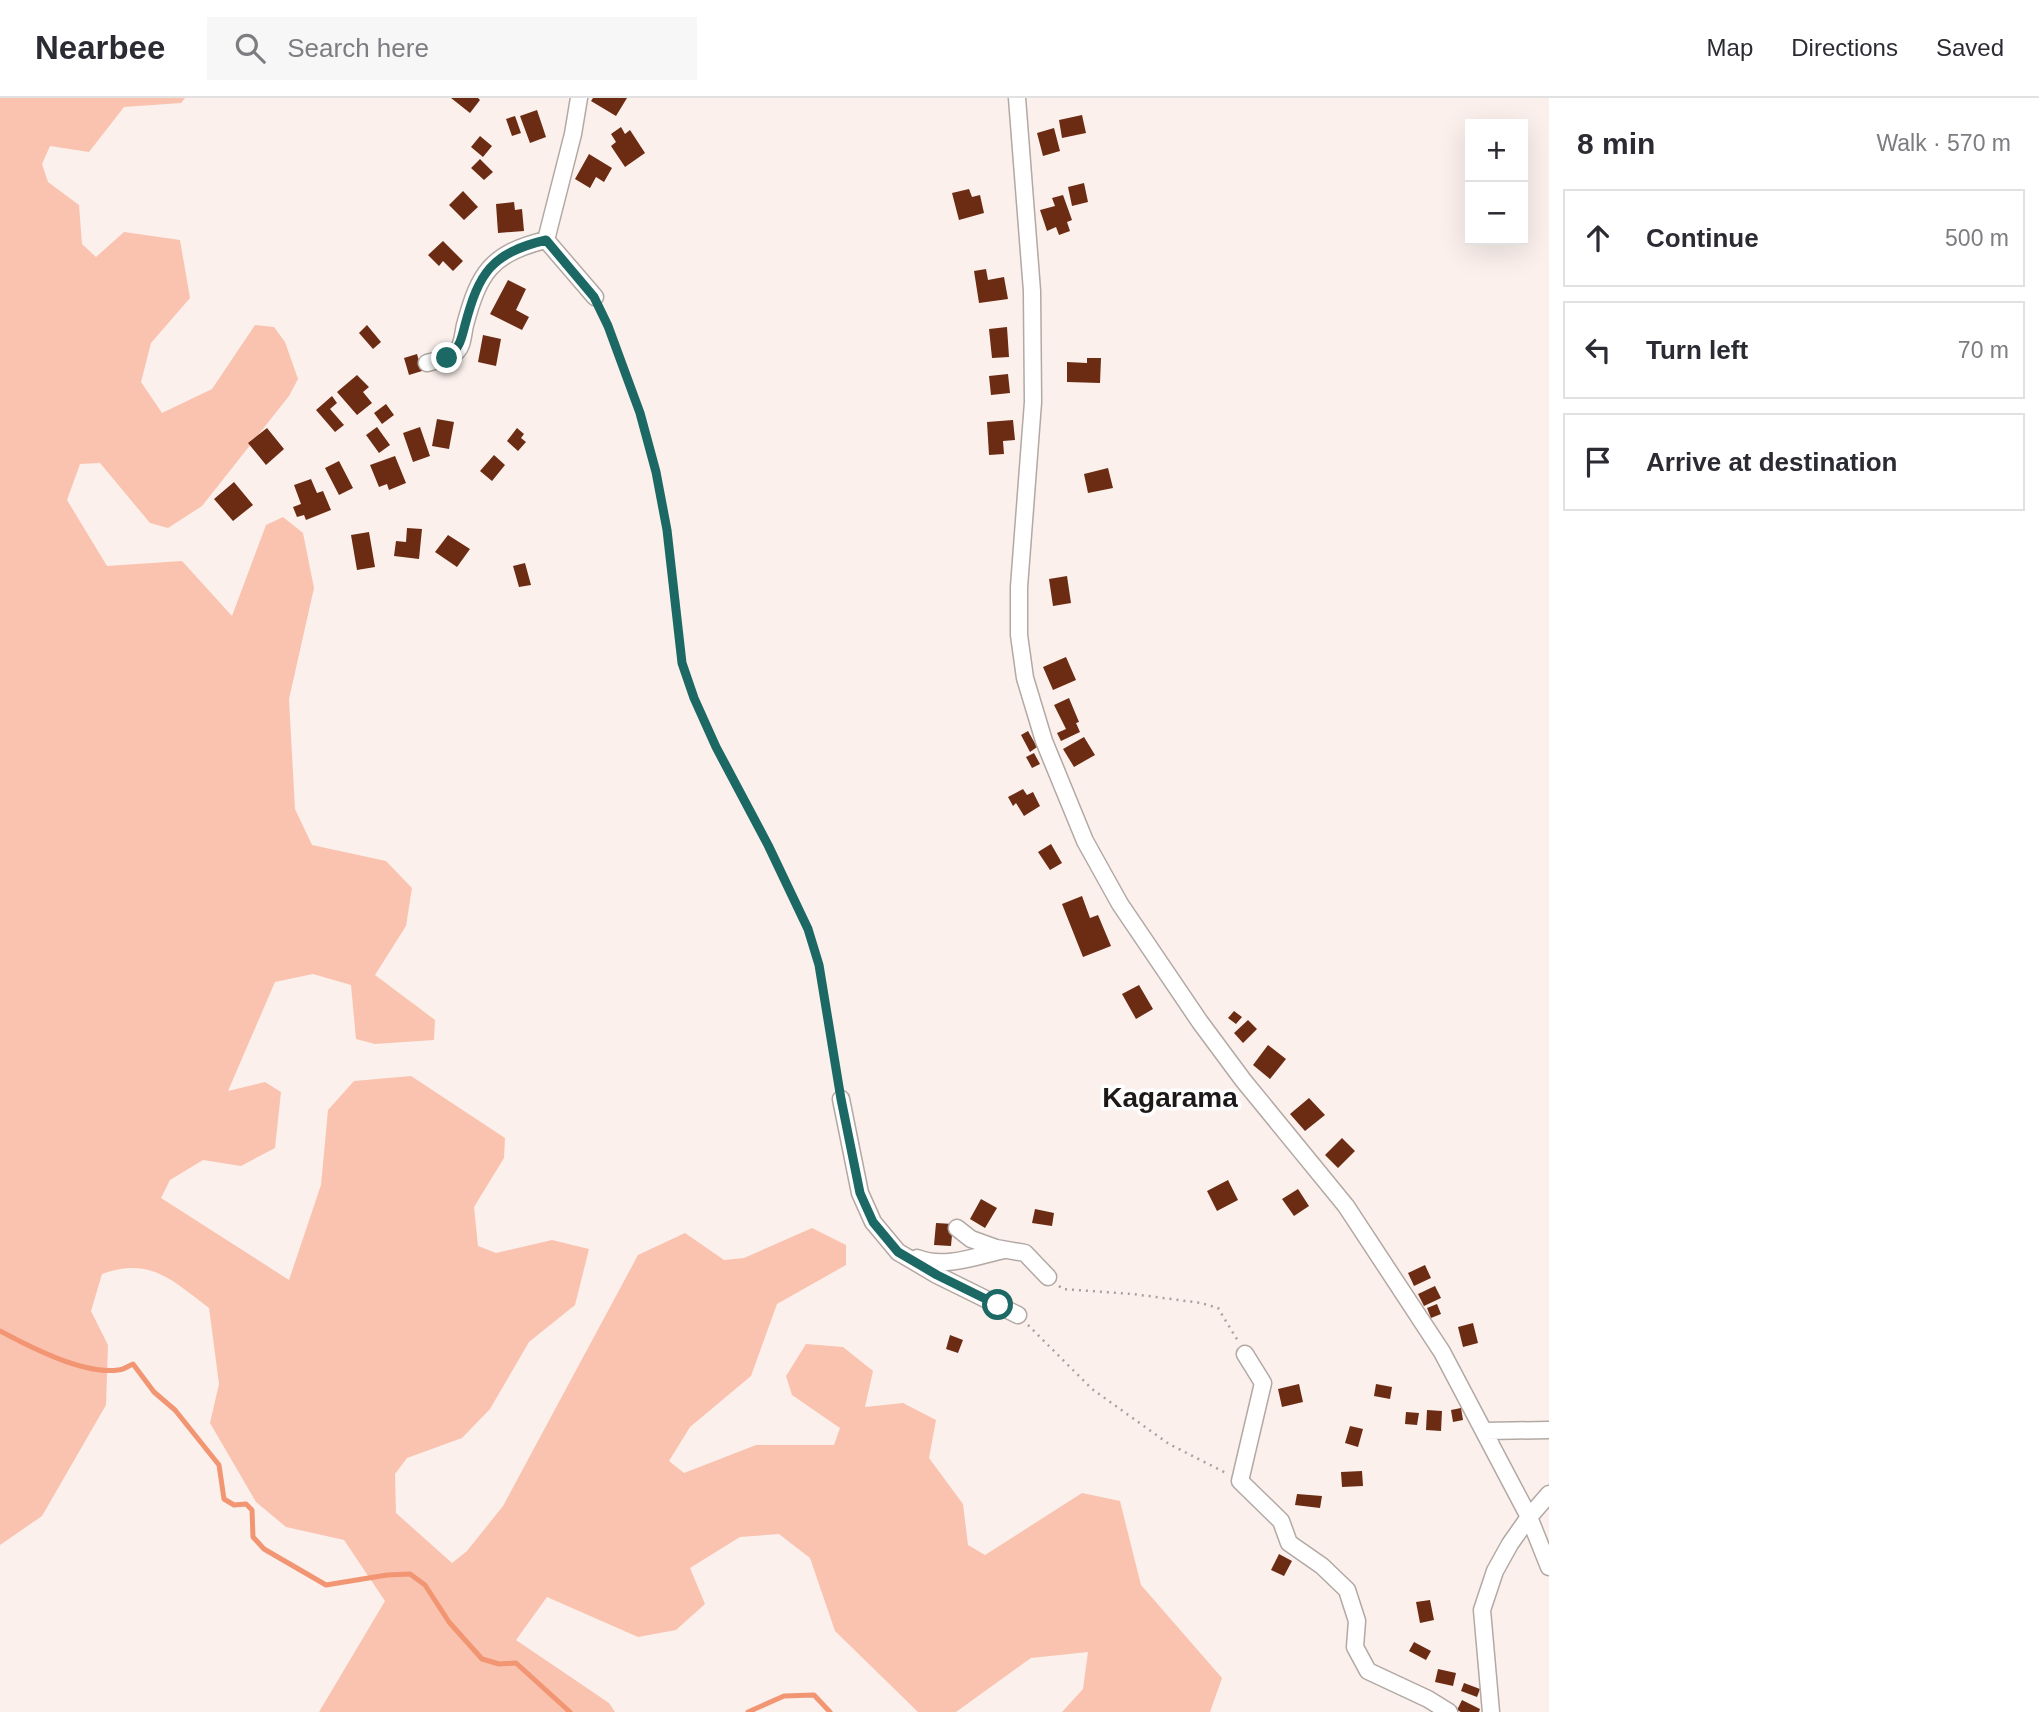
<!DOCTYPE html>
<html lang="en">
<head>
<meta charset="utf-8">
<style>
	body { margin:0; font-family:Arial,sans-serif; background:#f7f7f7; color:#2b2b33 }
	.controls { position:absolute; right:21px; top:21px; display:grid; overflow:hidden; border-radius:0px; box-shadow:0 7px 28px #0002 }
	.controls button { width:63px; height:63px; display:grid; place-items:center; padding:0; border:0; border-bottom:2px solid #e1e1e2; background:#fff; color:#2b2b33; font:35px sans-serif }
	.stop { position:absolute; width:21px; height:21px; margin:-16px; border:5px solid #1b6864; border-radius:50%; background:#fff }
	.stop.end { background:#1b6864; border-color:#fff; box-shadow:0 2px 7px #0008 }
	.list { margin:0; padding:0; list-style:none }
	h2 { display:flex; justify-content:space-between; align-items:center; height:91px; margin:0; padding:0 28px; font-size:30px }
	h2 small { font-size:23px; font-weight:400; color:#7c7c81 }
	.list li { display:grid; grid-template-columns:46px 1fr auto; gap:21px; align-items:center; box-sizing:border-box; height:98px; margin:0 14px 14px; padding:0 14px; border:2px solid #e1e1e2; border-radius:0px }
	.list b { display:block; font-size:26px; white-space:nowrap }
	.list em { font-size:23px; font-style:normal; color:#7c7c81 }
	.icon { flex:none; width:38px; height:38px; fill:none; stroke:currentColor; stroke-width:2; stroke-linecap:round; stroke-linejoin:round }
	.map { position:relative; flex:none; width:1549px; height:1614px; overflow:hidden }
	header { display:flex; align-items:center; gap:42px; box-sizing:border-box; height:98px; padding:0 35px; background:#fff; border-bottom:2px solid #e1e1e2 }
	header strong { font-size:33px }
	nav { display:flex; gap:38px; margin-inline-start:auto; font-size:24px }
	.search { width:490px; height:63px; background:#f7f7f7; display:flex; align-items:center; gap:18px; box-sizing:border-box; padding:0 24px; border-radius:0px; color:#7c7c81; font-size:26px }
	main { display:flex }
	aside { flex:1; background:#fff }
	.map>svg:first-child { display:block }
</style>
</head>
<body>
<header>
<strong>Nearbee</strong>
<div class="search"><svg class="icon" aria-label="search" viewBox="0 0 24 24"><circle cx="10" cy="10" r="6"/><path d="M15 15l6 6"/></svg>Search here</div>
<nav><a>Map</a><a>Directions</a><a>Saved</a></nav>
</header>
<main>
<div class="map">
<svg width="1549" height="1614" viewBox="0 0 1549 1614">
	<rect width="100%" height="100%" fill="#fbf0ec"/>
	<path fill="#fac3b0" d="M0,0H185L181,5L124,9L89,54L50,48L42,66L48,84L79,107L82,146L96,159L124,134L180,142L190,200L151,245L141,284L162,315L212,291L255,227L274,229L285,244L298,281L289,298L202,408L168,430L150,425L100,365L80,366L67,402L107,468L182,463L232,518L266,427L283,419L303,435L314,490L289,601L295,711L312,747L386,763L412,790L406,828L375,877L435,922L434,942L375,946L356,941L351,887L313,876L275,884L228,993L265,984L281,994L275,1050L241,1068L203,1062L170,1082L161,1100L289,1182L321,1087L328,1012L354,983L411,978L505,1040L504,1060L474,1109L478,1148L496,1155L552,1142L589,1151L575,1207L529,1244L490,1311L462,1340L407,1360L395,1376L396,1415L452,1465L467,1453L503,1408L638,1157L685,1135L724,1162L744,1160L812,1130L846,1147V1167L777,1206L751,1278L690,1329L669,1363L684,1375L756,1347H834L840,1330L792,1297L786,1278L806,1246L843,1249L873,1273L865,1309L903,1305L936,1322L929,1360L963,1406L968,1447L985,1457L1082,1395L1120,1403L1141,1487L1222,1580L1210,1614H1062L1083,1591L1088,1554L1031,1560L956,1614H918L835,1533L810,1460L779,1436L740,1439L690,1470L705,1506L676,1532L638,1539L547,1499L516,1542L609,1605L615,1614H319L385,1503L344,1442L286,1429L256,1404L210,1325L219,1286L209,1210C173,1183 150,1158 102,1176L91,1213L108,1247L106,1307L42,1418L0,1447Z"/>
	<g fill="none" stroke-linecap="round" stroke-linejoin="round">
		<path stroke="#f29573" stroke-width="5" d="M0,1233C30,1249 84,1277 118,1272C123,1272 128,1268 133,1266L154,1294L175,1312L219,1367L224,1401L234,1407L246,1406L252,1412L253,1439L264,1451L326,1487L387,1477L410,1476L425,1487L449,1524L482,1561L499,1566L516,1565L570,1614
			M748,1614L784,1598L814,1597L830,1614"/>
	</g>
	<path fill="#6b2c13" d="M451,0H478L480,2L470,15Z
		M593,0H627L616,18L591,3Z
		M537,12L546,39L530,45L520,18Z
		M1082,17L1086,35L1062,40L1059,22Z
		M515,18L521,35L512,38L506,21Z
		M621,29L625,36L630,32L645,55L625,69L611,48L616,44L611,36Z
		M1054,30L1060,53L1043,58L1037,35Z
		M480,38L492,48L483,59L471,49Z
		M589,56L612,70L604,84L596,79L590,90L575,81Z
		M480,61L493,74L484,82L471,70Z
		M1084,85L1088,104L1072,108L1068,89Z
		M969,91L972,99L980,97L984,115L959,122L952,95Z
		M463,93L478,109L464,122L449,107Z
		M1063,97L1072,122L1067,124L1070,133L1059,137L1056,129L1047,133L1040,112L1055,108L1052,100Z
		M514,104L515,112L522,111L524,133L498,135L496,106Z
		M443,143L463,163L453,173L443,163L439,168L428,157Z
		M986,171L988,182L1004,179L1008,201L979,205L974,173Z
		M508,182L526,191L516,212L529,219L522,232L490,216Z
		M367,227L381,244L373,251L359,235Z
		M1007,229L1009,259L992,260L989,231Z
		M483,237L501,241L496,268L478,264Z
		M417,256L422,273L409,277L404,260Z
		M1087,260H1101L1100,285L1067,284V264L1087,265Z
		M1008,276L1010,295L991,297L989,278Z
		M357,277L369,289L363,294L372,305L357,317L337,294Z
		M332,298L337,305L330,311L344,327L335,334L316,312Z
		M386,306L394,317L382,326L374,315Z
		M437,321L454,324L449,351L432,348Z
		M1013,322L1015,342L1003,343L1004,356L989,357L987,324Z
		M377,329L390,347L379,355L366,337Z
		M420,329L430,358L413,364L403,335Z
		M267,330L284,351L266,367L248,345Z
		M517,330L524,336L521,340L526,344L518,353L507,343Z
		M494,357L505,367L492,383L480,373Z
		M395,358L406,385L389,392L387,386L379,389L370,367Z
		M339,363L353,390L339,397L325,370Z
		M1108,370L1113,390L1088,395L1084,376Z
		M311,381L317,395L323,393L331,412L306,422L304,417L297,419L293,409L301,406L294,387Z
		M234,384L253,407L233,423L214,401Z
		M407,430L422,431L419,461L394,458L396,443L406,444Z
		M369,434L375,469L357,472L351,437Z
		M448,437L470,451L457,469L435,454Z
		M525,465L531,487L519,489L513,468Z
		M1067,478L1071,505L1053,508L1049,481Z
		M1066,559L1076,582L1053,592L1043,569Z
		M1069,600L1079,624L1076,625L1080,634L1061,643L1057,635L1066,631L1054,607Z
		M1028,633L1037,649L1030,654L1021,637Z
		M1084,639L1095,657L1074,669L1063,651Z
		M1034,655L1040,666L1032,670L1026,659Z
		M1023,691L1027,697L1033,694L1040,708L1024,718L1016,705L1013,708L1008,699Z
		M1051,746L1062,765L1050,772L1038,754Z
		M1082,798L1090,820L1098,817L1111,848L1083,859L1062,806Z
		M1139,887L1153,911L1136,921L1122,896Z
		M1234,913L1242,919L1236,926L1228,920Z
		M1248,922L1257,931L1243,945L1234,935Z
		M1268,947L1286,961L1270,981L1253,967Z
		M1309,1000L1325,1017L1305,1033L1290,1016Z
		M1342,1040L1355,1053L1338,1070L1325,1057Z
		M1228,1082L1238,1102L1217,1113L1207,1093Z
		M1298,1091L1309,1108L1294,1118L1282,1101Z
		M981,1101L997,1110L985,1130L970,1121Z
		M1035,1111L1054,1115L1052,1128L1032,1125Z
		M936,1125L953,1126L951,1148L934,1147Z
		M1425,1167L1431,1180L1414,1188L1408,1175Z
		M1435,1188L1441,1200L1424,1208L1418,1196Z
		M1437,1206L1441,1216L1431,1220L1427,1210Z
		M1473,1225L1478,1245L1463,1249L1458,1229Z
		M950,1237L963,1242L958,1255L946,1251Z
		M1299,1286L1303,1304L1282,1309L1278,1291Z
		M1376,1286L1392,1289L1390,1301L1374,1298Z
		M1461,1310L1463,1322L1453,1324L1451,1312Z
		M1427,1312L1442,1313L1441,1333L1426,1332Z
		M1406,1314L1419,1315L1417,1327L1405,1326Z
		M1350,1328L1363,1331L1358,1349L1345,1345Z
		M1362,1373L1363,1388L1342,1389L1341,1374Z
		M1297,1396L1322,1398L1320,1410L1295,1407Z
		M1279,1456L1292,1463L1284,1478L1271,1472Z
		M1430,1502L1434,1522L1420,1525L1416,1504Z
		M1414,1544L1431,1553L1426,1562L1409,1553Z
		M1438,1571L1456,1575L1453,1588L1435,1584Z
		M1464,1585L1480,1591L1477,1599L1461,1593Z
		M1462,1602L1480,1611L1479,1614H1461L1457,1612Z"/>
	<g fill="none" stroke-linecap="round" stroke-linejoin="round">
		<defs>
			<path id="minor" d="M1017,0L1032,193L1033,304L1019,489V537L1025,580L1044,643L1085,743L1120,806L1200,924L1243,982L1346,1108L1442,1254L1529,1419L1549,1469
				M546,142L595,199
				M427,265C438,262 449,261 457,253C463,247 463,235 465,227C479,175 491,155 546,142L573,36L579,0
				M841,1001L860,1095L873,1124L898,1154L937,1177L1018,1217
				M957,1130L971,1141L996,1150L1025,1155L1048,1179
				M917,1160C944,1171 977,1158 1004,1152
				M1245,1256L1263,1285L1240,1383L1281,1423L1289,1445L1322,1468L1347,1492L1357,1523L1355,1549L1368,1573L1428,1601L1449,1614
				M1486,1333L1549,1332
				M1491,1614L1482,1512L1495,1473L1510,1446L1529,1419L1549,1396"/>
		</defs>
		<use href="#minor" stroke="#b2a8a4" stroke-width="19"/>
		<path stroke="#a9a19e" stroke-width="2.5" stroke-dasharray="2 5" stroke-linecap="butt" d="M600,212L640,315L656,374L667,432L682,565L693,600L716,649L768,747L808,831L819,867L838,984
			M1059,1188L1063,1191L1133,1196L1201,1205L1218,1210L1238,1243
			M1028,1227L1092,1291L1169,1346L1226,1375"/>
		<use href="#minor" stroke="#fff" stroke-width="16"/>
	</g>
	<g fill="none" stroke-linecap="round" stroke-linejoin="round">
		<path stroke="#1b6864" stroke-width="9" d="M447,260C460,250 461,242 465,227C479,175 491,155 546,142L594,199L608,228L640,315L656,374L667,432L682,565L694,600L716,649L768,747L808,831L819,867L841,1001L860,1095L873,1124L898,1154L937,1177L998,1207"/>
	</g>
	<g text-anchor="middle" stroke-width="7" stroke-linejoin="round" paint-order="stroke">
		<g font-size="28" font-weight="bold" fill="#1d1918" stroke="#fff">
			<text x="1170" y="1009">Kagarama</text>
		</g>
	</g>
</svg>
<div class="controls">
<button>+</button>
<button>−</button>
</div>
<div class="stop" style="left:998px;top:1207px"></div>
<div class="stop end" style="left:447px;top:260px"></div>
</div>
<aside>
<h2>8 min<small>Walk · 570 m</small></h2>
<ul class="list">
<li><svg class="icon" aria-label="ahead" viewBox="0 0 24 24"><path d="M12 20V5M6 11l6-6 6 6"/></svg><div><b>Continue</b></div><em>500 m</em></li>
<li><svg class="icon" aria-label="left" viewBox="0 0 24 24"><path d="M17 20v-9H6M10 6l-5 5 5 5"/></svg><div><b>Turn left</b></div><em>70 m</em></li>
<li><svg class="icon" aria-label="arrive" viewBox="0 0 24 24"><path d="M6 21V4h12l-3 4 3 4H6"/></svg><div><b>Arrive at destination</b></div></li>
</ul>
</aside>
</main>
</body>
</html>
